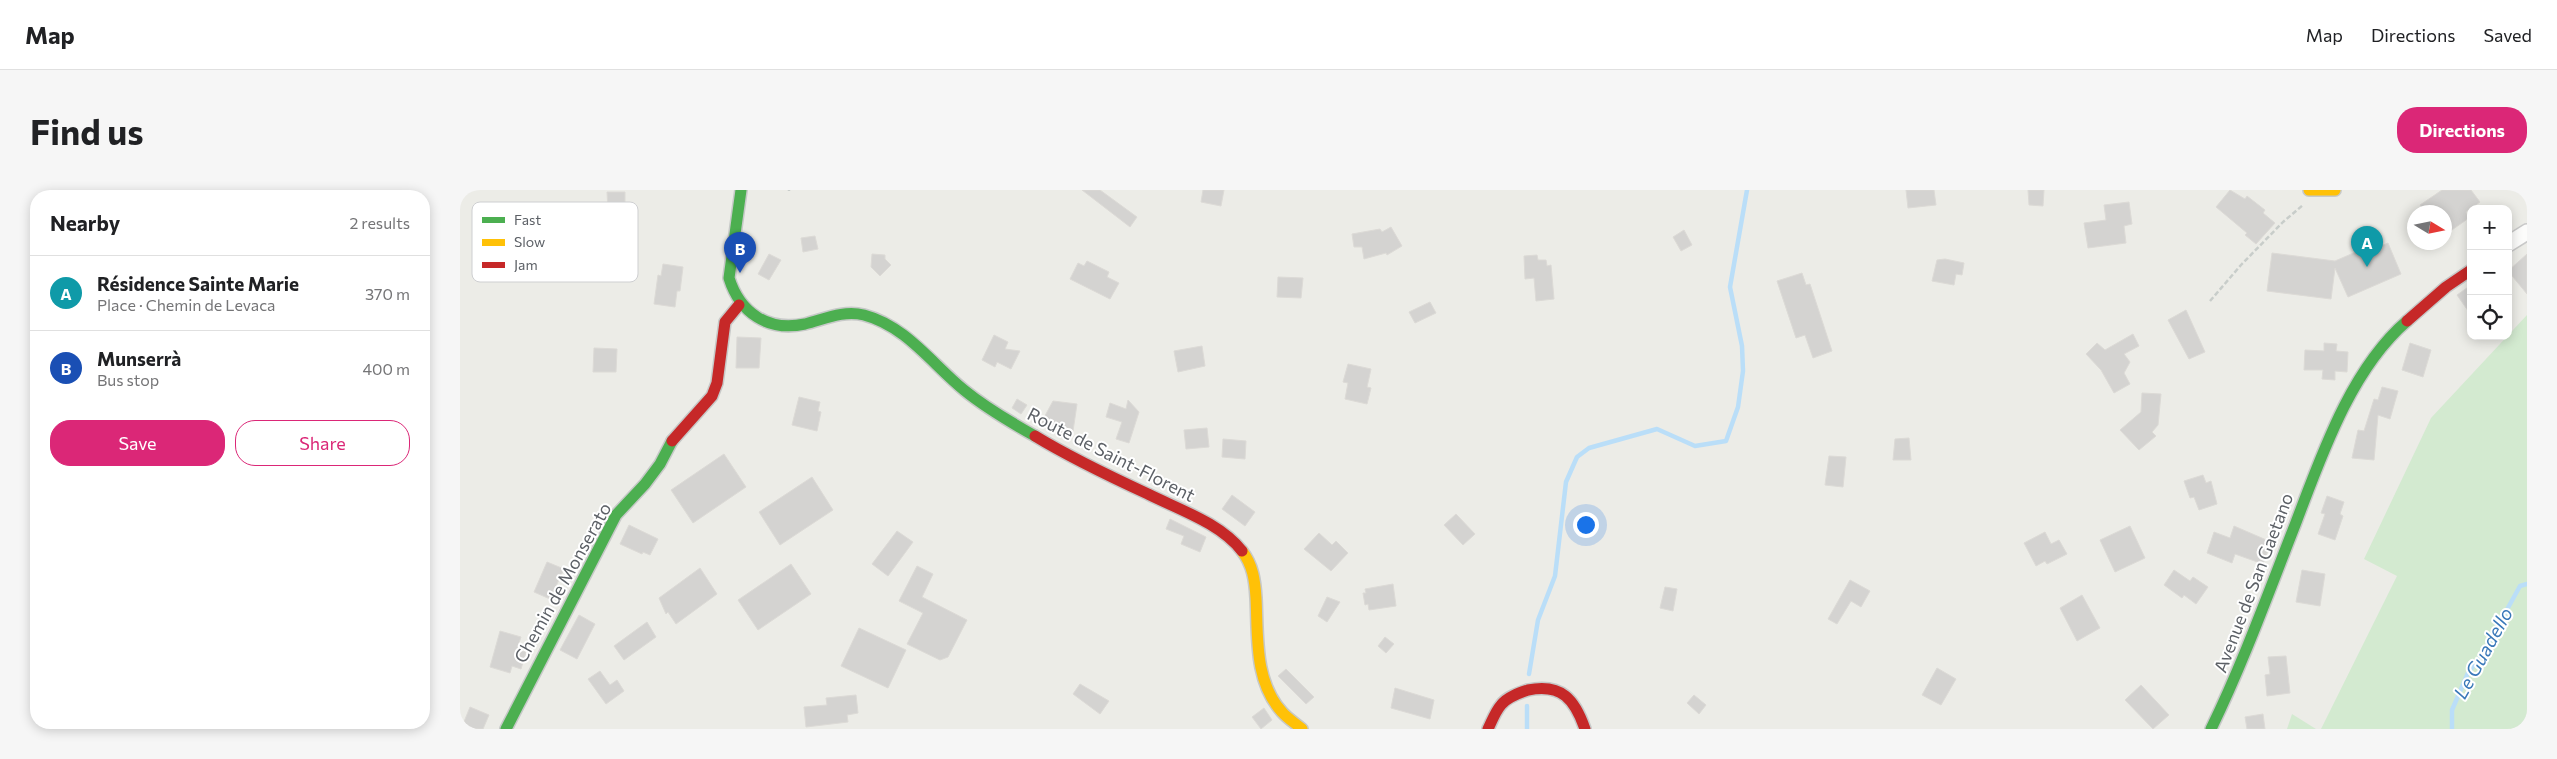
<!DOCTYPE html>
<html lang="en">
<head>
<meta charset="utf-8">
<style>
	body { margin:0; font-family:Commissioner,sans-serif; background:#f6f6f6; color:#202124 }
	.controls { position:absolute; right:15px; top:15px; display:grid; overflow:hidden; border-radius:10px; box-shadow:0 2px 12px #0003 }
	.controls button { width:45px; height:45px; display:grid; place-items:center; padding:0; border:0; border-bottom:1px solid #e0e0e0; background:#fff; color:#202124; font:25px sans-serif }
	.compass { position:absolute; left:1947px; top:15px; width:45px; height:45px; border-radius:50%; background:#fff; box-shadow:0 2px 12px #0003; rotate:100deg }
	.you { position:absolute; left:1125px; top:334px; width:18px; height:18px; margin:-12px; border:4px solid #fff; border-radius:50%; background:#1a73e8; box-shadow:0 0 0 8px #1a73e833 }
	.badge { display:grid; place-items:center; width:32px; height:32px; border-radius:50%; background:#db2777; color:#fff; font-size:16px; font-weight:700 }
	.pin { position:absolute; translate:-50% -41px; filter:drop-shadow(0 1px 2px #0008) }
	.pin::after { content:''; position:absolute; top:26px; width:18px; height:15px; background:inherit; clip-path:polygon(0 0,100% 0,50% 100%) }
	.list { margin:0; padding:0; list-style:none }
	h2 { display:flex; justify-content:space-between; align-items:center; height:65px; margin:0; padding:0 20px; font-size:21px }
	h2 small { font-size:16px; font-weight:400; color:#757577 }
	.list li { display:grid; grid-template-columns:32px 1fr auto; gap:15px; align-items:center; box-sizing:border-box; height:75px; padding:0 20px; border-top:1px solid #e0e0e0 }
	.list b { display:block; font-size:19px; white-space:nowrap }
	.list p { margin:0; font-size:16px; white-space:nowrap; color:#757577 }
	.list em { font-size:16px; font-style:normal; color:#757577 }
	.actions { display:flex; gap:10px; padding:15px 20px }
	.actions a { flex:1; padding:11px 0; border:1px solid #db2777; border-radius:20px; text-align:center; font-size:18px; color:#db2777 }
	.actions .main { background:#db2777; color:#fff }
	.icon { flex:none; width:28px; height:28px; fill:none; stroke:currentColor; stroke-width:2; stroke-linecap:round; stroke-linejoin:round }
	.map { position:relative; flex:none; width:2067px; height:539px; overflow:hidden; border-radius:20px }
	header { display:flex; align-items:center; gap:30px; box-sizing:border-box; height:70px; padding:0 25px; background:#fff; border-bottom:1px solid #e0e0e0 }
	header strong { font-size:24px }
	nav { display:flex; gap:28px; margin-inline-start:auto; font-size:18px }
	.intro { display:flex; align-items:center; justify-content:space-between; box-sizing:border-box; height:120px; padding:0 30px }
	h1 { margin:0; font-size:35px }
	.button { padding:12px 22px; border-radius:20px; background:#db2777; color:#fff; font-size:18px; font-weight:700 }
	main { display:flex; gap:30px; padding:0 30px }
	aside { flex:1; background:#fff; border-radius:20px; box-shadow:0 2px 12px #0003 }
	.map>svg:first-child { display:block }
</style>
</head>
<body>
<header>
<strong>Map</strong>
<nav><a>Map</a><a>Directions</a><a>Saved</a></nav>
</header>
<div class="intro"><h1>Find us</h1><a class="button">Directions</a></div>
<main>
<aside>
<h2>Nearby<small>2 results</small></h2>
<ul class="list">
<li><span class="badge" style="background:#0f9aa8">A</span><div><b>Résidence Sainte Marie</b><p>Place · Chemin de Levaca</p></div><em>370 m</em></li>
<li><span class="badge" style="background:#1a4fb4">B</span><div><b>Munserrà</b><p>Bus stop</p></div><em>400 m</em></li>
</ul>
<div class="actions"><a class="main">Save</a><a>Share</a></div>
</aside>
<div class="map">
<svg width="2067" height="539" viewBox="0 0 2067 539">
	<rect width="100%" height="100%" fill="#ecece7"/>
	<path fill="#d3ead0" d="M2067,125V539H1861L1937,386L1904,369L1971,228Z
		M1832,524L1856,539H1827Z"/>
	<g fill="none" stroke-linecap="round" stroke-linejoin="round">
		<path stroke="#badef8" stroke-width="4.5" d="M1069,484L1078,430L1095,386L1106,292L1117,267L1129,258L1197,239L1235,256L1266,251L1278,217L1283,181L1282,156L1270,97L1287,0
			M1067,516V539
			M1992,539V520L2008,483L2023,463L2060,396L2067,394"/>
	</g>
	<path fill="#d4d3d1" stroke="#dcdad6" d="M622,0H640L677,27L670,37Z
		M743,0H764L761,16L741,12Z
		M1446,0H1474L1476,15L1448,18Z
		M1568,0H1584L1583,16L1569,15Z
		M1770,0L1785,9L1787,6L1805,20L1803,23L1815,33L1796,54L1785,45L1787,43L1756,17Z
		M1982,0H2011L2020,12L2006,22L2009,28L1989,42L1984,35V22H1965L1960,15Z
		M147,2H165V36H145L144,22H148Z
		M1669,12L1672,34L1664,36L1666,53L1628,58L1624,33L1646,30L1644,15Z
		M931,37L942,56L927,65L926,63L904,69L902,57H894L892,44L920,39L922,42Z
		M1224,40L1232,55L1221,61L1213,47Z
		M355,46L358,59L343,62L341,48Z
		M1919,52L1921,56L1928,53L1941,84L1888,107L1875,78L1871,109L1807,101L1812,63L1875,71Z
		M309,64L321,70L309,90L298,84Z
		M412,64L425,65V69L431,75L420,86L411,77Z
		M2067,64V104L2048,81Z
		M1077,65L1078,70H1086L1087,76L1091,75L1094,109L1076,111L1074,88L1065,89L1064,66Z
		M1485,69L1504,73L1502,85L1496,84L1494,95L1472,91L1477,70Z
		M627,71L649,82L647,87L659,93L650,109L610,89L618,73L624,76Z
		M203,74L223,77L220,101H217L215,117L194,114L198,85L201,86Z
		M1342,83L1346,95L1350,94L1372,161L1353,168L1345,145L1336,148L1317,91Z
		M818,87L843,88L841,108L817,107Z
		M2011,95V125L1997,105Z
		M970,112L976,123L955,133L949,122Z
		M1726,120L1745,162L1729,169L1708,130Z
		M1673,144L1679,156L1664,164L1670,172L1664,183L1670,194L1654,203L1641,180L1626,164L1637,153L1645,160Z
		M534,145L548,152L545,159L560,161L551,179L537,172L535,177L522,170Z
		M277,147L301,148L299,178H276Z
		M1864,153L1877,154L1876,161L1888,162L1887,182L1875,181V190L1862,189L1863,180H1844L1845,160L1864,161Z
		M1950,153L1971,160L1963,187L1942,180Z
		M742,156L745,176L718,182L714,161Z
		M134,158L157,159L156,182H133Z
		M888,174L911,179L907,197L911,198L907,214L885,209L888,193L883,192Z
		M1922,197L1938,201L1930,229L1918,225L1914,270L1892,268L1898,240L1904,241L1914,209L1918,210Z
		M1682,203L1701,204L1698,235L1692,242L1696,246L1679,260L1660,240L1681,222Z
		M339,207L360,212L358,221L361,222L357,241L332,235Z
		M557,209L567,215L561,224L552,218Z
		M668,210L679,222L669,253L656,249L662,232L646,227L650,213L666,219Z
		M593,211L617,214L613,241L608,251L580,235Z
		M747,238L749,257L726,259L724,240Z
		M1449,248L1451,270H1433L1435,249Z
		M763,249L786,251L785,269L762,267Z
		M264,264L286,297L233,333L211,300Z
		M1369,266L1386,267L1383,297L1365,295Z
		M1743,285L1746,293L1751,291L1757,314L1739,320L1734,307L1730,308L1724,291Z
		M352,287L373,320L320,355L299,322Z
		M772,305L795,322L785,336L762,319Z
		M1867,306L1884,312L1880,324L1883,326L1875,350L1858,344L1865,324L1861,323Z
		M996,324L1015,344L1003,355L984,335Z
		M710,329L746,347L740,362L721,354L724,346L706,339Z
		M169,335L198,349L190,365L183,362L182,364L160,354Z
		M1670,336L1685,368L1655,382L1640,350Z
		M1774,336L1811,352L1803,374L1775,364L1772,373L1747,363L1754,342L1770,348Z
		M437,341L453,352L428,386L412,374Z
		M1585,342L1591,354L1599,350L1607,364L1587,374L1585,371L1576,376L1564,353Z
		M859,343L872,355L876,351L888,363L871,381L844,359Z
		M87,372L104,379L90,409L74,402Z
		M331,374L351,404L298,440L278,410Z
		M457,376L473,384L462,407L507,430L488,467L480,470L447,454L463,423L439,411Z
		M240,378L257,404L216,434L208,422L206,424L199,408Z
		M1714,380L1730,391L1733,387L1748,397L1736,414L1724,405L1722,408L1704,395Z
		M1842,380L1865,384L1860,416L1836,412Z
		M1390,390L1410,401L1401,417L1391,411L1377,434L1368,429Z
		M933,394L936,416L909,420L908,414L905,415L903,403H906L905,399Z
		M1205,397L1217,399L1213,421L1200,418Z
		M1622,405L1640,438L1617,451L1600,418Z
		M867,407L880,412L867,432L858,426Z
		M119,425L135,434L117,469L100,460Z
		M187,432L196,447L164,470L154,456Z
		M399,438L446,460L428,498L381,476Z
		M40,441L61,447L57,459L66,462L61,479L52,476L50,483L30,477Z
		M925,447L934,454L926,463L918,456Z
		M1826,466L1830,503L1807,506L1805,485L1810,484L1808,467Z
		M1477,478L1496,489L1481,515L1462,505Z
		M826,479L854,507L846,514L818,486Z
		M140,481L150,495L157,490L164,501L146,514L128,489Z
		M620,494L649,511L640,524L613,504Z
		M1681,495L1709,525L1693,539L1665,510Z
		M935,498L974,510L970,529L931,518Z
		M396,505L398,523L387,525L388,532L346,537L344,517L367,515L366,508Z
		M1234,505L1246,515L1239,524L1227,513Z
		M10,517L29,525L23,539H1Z
		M804,518L812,530L801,539L792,527Z
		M1803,524L1805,539H1787L1785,527Z"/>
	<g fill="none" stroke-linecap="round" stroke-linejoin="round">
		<defs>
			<path id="street" d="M2048,54L2067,42"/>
			<path id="fast" d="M281,0L269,88C280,123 308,142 345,134C365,129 383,120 404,125C446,136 472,174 504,200C526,218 550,232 575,246
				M46,539L156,325L185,294L200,274L212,251
				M1751,539C1783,473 1808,404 1835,335C1861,267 1890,180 1947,131"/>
			<path id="slow" d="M1849,0H1875
				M782,361C793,375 795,391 796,408C798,446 794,491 822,522C827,528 835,533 842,539"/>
			<path id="jam" d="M1947,131L1986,97L2011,80
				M575,246C611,268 649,286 688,304C720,320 760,333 782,361
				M212,251L252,206L257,193L265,132L279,115
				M1028,539C1032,531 1035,522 1041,515C1047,507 1059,503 1068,500C1102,493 1115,510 1125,539"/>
		</defs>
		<use href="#street" stroke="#c9c9c9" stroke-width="18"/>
		<use href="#fast" stroke="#c7c9c8" stroke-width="14"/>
		<use href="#slow" stroke="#c7c9c8" stroke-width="14"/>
		<use href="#jam" stroke="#c7c9c8" stroke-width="14"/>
		<path stroke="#c8cdca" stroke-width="2.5" stroke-dasharray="5 2.5" stroke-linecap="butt" d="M329,0V1
			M1750,111L1781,75L1823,32L1843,15"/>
		<use href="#street" stroke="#fcfcfb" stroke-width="15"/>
		<use href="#fast" stroke="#4caf50" stroke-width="11"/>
		<use href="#slow" stroke="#ffc107" stroke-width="11"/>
		<use href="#jam" stroke="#c62828" stroke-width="11"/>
	</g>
	<g text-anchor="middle" stroke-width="4" stroke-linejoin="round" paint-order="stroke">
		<g font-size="18" fill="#5c6066" stroke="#fff">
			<text transform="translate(651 265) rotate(27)" y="6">Route de Saint-Florent</text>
			<text transform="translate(103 393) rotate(-61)" y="6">Chemin de Monserato</text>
			<text transform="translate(1794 393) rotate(-69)" y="6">Avenue de San Gaetano</text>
		</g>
		<g font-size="19" font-style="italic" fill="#3978b9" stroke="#fff">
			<text transform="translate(2023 463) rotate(-61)" y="7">Le Guadello</text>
		</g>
	</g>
	<rect x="12" y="12" width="166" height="80" rx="8" fill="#fff" stroke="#cecfd1" stroke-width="1"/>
	<rect x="22" y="27" width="23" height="6" fill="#4caf50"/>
	<rect x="22" y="49" width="23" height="7" fill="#ffc107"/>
	<rect x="22" y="72" width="23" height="6" fill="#c62828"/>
	<g font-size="14" fill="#5c6066">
		<text x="54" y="35">Fast</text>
		<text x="54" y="57">Slow</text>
		<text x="54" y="80">Jam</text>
	</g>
</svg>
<div class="controls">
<button>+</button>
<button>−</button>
<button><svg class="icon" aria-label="locate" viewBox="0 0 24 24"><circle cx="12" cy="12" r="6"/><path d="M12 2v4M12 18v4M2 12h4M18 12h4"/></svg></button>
</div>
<svg class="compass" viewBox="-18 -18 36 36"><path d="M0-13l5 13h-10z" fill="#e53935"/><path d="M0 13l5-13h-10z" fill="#757577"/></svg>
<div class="you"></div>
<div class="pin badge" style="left:1907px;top:77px;background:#0f9aa8">A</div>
<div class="pin badge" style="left:280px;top:83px;background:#1a4fb4">B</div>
</div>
</main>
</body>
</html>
